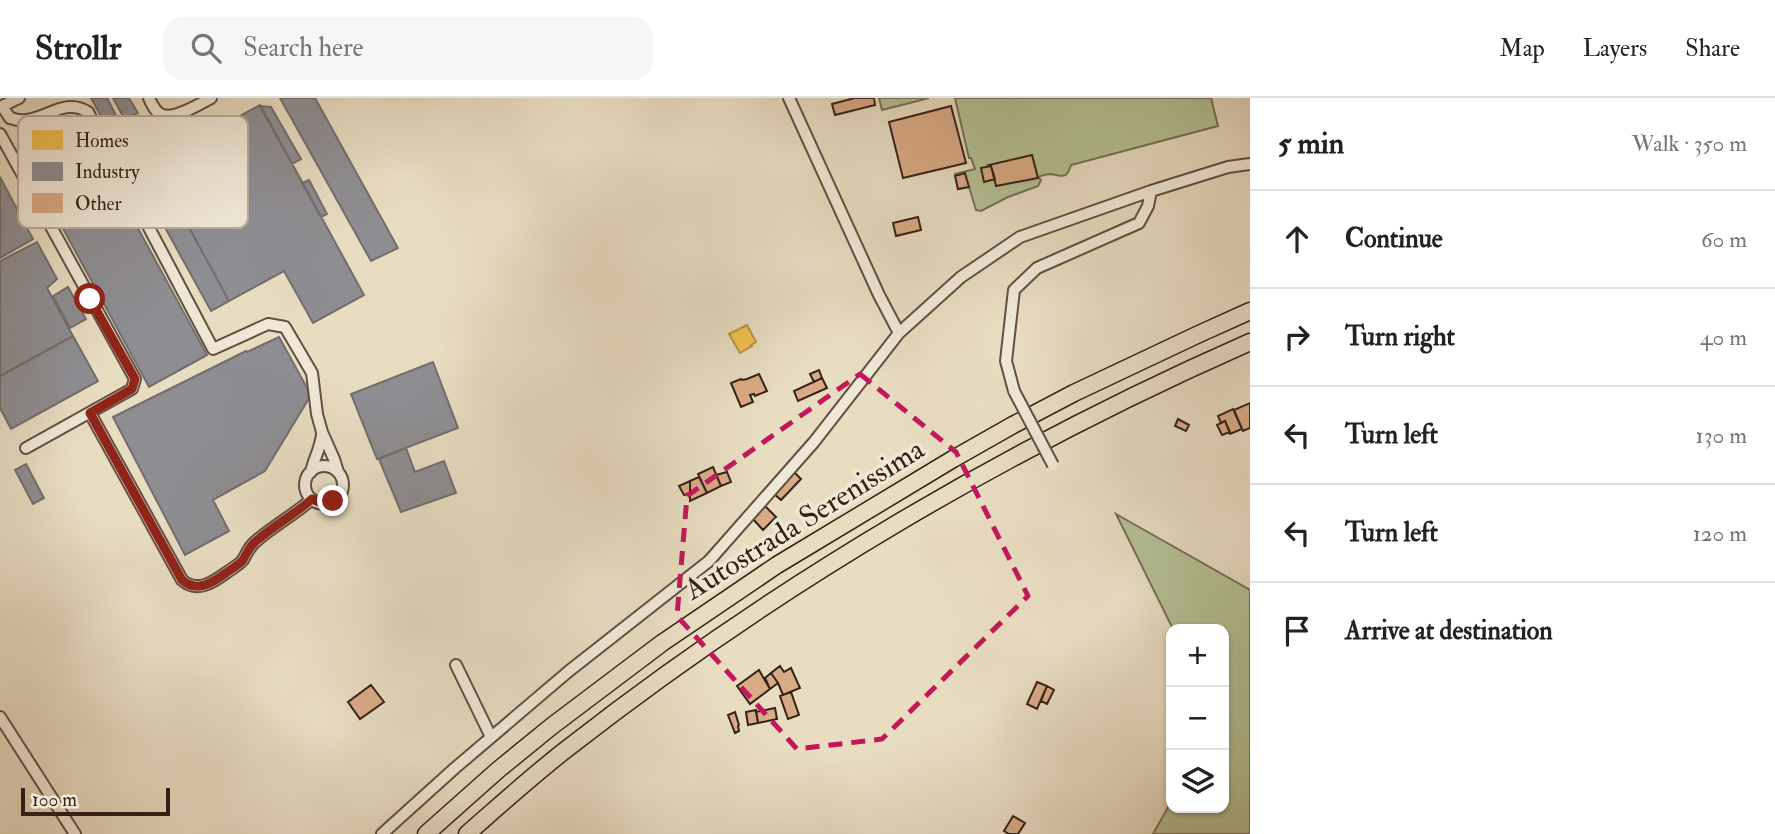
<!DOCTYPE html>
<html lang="en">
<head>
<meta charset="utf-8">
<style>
	body { margin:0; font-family:"IM FELL Double Pica",serif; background:#f6f6f6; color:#222 }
	.controls { position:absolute; right:21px; bottom:21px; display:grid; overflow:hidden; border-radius:14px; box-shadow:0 2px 5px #0004 }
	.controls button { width:63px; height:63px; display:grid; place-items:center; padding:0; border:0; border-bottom:2px solid #e0e0e0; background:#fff; color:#222; font:35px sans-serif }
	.scale { position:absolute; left:21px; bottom:18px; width:149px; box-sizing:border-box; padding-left:7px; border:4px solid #352217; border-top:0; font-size:19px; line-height:24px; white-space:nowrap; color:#352217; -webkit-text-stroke:5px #f0e8d7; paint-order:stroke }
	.stop { position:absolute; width:21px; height:21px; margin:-16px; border:5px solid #8f2418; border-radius:50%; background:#fff }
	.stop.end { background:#8f2418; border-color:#fff; box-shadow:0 2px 7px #0008 }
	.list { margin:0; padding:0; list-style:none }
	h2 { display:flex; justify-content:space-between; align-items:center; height:91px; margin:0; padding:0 28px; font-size:30px }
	h2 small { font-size:23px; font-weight:400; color:#767676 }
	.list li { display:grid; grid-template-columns:46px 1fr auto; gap:21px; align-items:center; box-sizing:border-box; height:98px; padding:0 28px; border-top:2px solid #e0e0e0 }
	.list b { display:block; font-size:26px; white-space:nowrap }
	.list em { font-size:23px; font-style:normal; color:#767676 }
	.icon { flex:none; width:38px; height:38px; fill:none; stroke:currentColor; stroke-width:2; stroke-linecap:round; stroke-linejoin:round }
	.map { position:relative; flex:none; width:1250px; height:736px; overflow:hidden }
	header { display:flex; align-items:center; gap:42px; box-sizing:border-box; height:98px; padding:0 35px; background:#fff; border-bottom:2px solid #e0e0e0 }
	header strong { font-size:33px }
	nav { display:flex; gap:38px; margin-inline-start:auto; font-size:24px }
	.search { width:490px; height:63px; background:#f6f6f6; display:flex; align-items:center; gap:18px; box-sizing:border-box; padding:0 24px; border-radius:21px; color:#767676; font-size:26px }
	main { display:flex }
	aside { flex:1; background:#fff }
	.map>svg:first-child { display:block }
</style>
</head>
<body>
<header>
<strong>Strollr</strong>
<div class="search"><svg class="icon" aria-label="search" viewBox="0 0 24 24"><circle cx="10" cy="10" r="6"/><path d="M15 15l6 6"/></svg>Search here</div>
<nav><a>Map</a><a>Layers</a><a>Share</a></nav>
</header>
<main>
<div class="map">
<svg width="1250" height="736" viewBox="0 0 1250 736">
	<rect width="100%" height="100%" fill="#e8dcc1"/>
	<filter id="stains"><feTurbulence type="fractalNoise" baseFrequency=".00286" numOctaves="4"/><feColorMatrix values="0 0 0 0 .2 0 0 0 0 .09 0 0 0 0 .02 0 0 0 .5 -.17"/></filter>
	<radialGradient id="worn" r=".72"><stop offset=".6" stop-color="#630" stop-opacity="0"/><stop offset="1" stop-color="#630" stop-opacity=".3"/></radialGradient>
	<path fill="#b4c094" stroke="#747156" stroke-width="2" d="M879,0H929L882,12Z
		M955,0H1211L1218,28L1071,67C1066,83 1062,77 1050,76C1048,76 1040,78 1038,79L1041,82L1038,88L1008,99L981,113L976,112L969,89L958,91L955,76L975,71L971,60H969Z
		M1116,416L1250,492V736H1153L1171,704V710H1224V531H1173Z"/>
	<path fill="#f2c14e" stroke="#b9913e" stroke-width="2" d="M747,227L756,244L751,247L752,248L740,255L729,236Z"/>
	<path fill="#8d8d92" stroke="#736d6d" stroke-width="2" d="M91,0H107L120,25L108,31Z
		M113,0H129L138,15L125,22Z
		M280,0H315L398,150L371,163Z
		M260,7L364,197L313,225L284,173L229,203L154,65Z
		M260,8L271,9L301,61L292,66Z
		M86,35L207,257L149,289L28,66Z
		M154,65L229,203L211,213L135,75Z
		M0,79L33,141L0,160Z
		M309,82L327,116L321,119L302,85Z
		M37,144L57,181L47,190L73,238L0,278V163Z
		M68,189L86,221L70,230L53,198Z
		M73,238L98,283L11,331L0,310V278Z
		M279,239L311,297L265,373L213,402L229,433L185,457L113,319L246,253L247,254Z
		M433,264L458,330L377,361L351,296Z
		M406,350L415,374L444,363L456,395L401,414L379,361Z
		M26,366L44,400L33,406L15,372Z"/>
	<path fill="#d9aa86" stroke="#352217" stroke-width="2" d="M855,0H874L875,7L835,17L832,6Z
		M951,8L966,65L903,80L889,24Z
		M1032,57L1038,80L996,88L991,68L989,67Z
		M991,68L995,81L984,84L981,70Z
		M965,75L969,89L958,91L955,78Z
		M918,119L921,132L896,138L893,125Z
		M819,272L822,280L814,284L810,276Z
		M759,276L767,293L755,298L754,296L750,297L753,304L741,309L731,285L741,281L742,282L747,281Z
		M822,280L827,290L798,303L794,293Z
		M1250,305V330L1243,333L1234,312Z
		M1233,311L1242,331L1230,336L1225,323L1221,325L1218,318Z
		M1178,321L1189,327L1186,333L1175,328Z
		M1225,323L1230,334L1222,337L1217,327Z
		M713,369L721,388L707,395L698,376Z
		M793,373L801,381L781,402L773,395Z
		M727,374L731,384L721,388L716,377Z
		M699,379L707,395L690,403V383Z
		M690,383V397L689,395L684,397L679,388Z
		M765,408L776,419L763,432L752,420Z
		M780,568L784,574L791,570L800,590L783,597L778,585L771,575Z
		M759,572L770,591L750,606L737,588Z
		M771,575L778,585L770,591L765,580Z
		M1037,584L1047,588L1037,611L1027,606Z
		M371,587L384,604L360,621L348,604Z
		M1047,588L1054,592L1047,606L1041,603Z
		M791,594L799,617L788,621L780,598Z
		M775,610L777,621L758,625L756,614Z
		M756,612L758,625L748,627L746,614Z
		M735,614L739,627L738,628L739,633L735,635L728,617Z
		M1013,718L1025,725L1018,736H1009L1004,733Z"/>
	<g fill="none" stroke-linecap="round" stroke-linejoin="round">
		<defs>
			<path id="minor" d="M149,0C152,6 155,15 163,17C175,21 200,6 211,0
				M789,0L879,197L899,235
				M2,8L10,20C16,22 21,23 27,22C49,19 66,0 88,14L213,251L268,226L285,229L312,275L317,316L322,334L334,361L338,374
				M0,9L19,0
				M0,36L135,281L132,291L26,350
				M1014,293L1006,263L1014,192L1037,170L1139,125L1148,108L1151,93
				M90,315L182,482C197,495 212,485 226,475C231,471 239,467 243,462C247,455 249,449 255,444C273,428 294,417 312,401
				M305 387a19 19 0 1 1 38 0a19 19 0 1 1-38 0Z
				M311,374C314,360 320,352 322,337
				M456,567L491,639
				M0,619L75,736
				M382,736L455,670L569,573L709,463L814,344L899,235L961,179L1020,139L1151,93L1228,69L1250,66"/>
			<path id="highway" d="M426,736L498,672L552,628L662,545L777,467L953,361L1013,327L1074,295L1199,236L1250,213
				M467,736C500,707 533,677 568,650C776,487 1009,350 1250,244"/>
		</defs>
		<use href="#minor" stroke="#625042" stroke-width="14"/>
		<use href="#highway" stroke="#352217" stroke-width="19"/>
		<use href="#minor" stroke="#f0e8d7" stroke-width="10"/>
		<use href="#highway" stroke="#e8dcc1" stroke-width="16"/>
		<defs>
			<path id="minor-bridge" d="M1014,293L1053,367"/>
		</defs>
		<use href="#minor-bridge" stroke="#625042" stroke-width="14" stroke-linecap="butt"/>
		<use href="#minor-bridge" stroke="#f0e8d7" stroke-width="10"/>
	</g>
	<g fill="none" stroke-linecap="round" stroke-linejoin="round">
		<path stroke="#8f2418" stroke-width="9" d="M90,201L135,281L132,291L90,315L182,482C197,495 212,485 226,475C231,471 239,467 243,462C247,455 249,449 255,444C273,428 294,417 312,401L322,405L333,403"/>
	</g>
	<path fill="none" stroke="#c2185b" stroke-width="5" stroke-dasharray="14 9" stroke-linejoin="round" d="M860,276L956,354L1028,498L882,641L797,651L677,518L687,398Z"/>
	<g text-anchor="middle" stroke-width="7" stroke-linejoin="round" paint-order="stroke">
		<g font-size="30" fill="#352217" stroke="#f0e8d7">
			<text transform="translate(804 421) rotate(-32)" y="10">Autostrada Serenissima</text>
		</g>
	</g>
	<rect x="18" y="18" width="230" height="112" rx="10" fill="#f0e8d7" stroke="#b8ad9d" stroke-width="2"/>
	<rect x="32" y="32" width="31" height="20" fill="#f2c14e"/>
	<rect x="32" y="64" width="31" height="19" fill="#8d8d92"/>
	<rect x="32" y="95" width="31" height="20" fill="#d9aa86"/>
	<g font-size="19" fill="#352217">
		<text x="75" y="49">Homes</text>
		<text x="75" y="80">Industry</text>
		<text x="75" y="112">Other</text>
	</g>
	<rect width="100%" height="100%" filter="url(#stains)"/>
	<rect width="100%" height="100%" fill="url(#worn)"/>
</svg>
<div class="controls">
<button>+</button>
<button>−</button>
<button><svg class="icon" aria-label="layers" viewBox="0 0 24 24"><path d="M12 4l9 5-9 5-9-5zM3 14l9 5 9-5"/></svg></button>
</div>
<div class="scale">100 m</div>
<div class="stop" style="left:90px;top:201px"></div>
<div class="stop end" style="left:333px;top:403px"></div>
</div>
<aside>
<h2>5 min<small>Walk · 350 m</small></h2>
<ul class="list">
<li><svg class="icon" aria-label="ahead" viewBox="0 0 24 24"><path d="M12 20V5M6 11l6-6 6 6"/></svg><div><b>Continue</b></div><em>60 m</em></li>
<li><svg class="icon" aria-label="right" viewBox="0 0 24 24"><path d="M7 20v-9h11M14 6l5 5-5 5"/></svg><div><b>Turn right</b></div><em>40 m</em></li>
<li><svg class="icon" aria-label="left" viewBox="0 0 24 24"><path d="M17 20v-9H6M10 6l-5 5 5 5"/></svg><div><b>Turn left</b></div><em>130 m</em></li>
<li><svg class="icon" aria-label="left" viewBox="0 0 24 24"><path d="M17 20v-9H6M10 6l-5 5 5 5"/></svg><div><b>Turn left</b></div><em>120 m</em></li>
<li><svg class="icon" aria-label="arrive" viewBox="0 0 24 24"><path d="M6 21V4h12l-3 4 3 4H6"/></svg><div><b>Arrive at destination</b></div></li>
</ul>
</aside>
</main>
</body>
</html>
